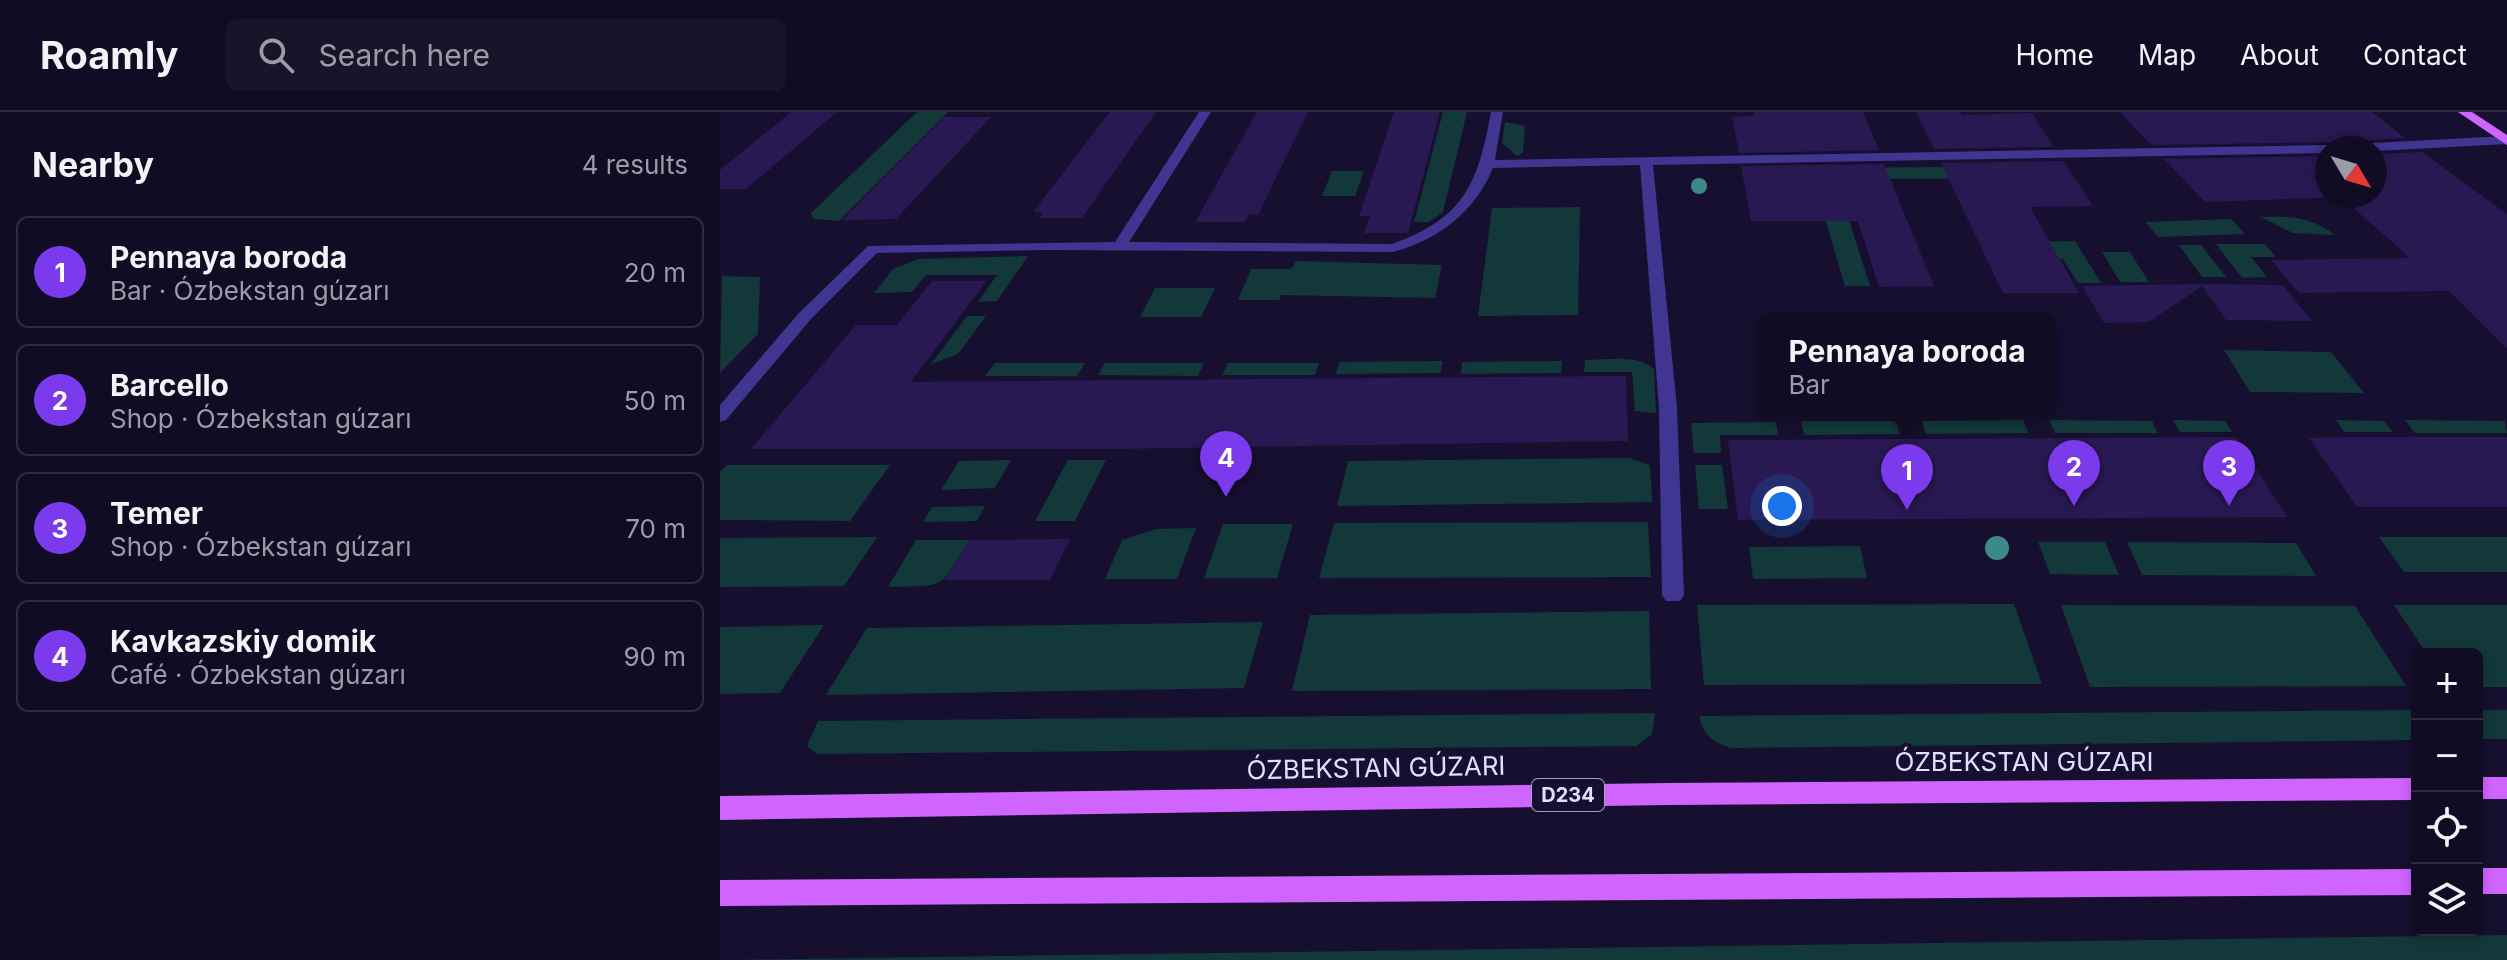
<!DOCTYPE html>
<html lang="en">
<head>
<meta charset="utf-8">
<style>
	body { margin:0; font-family:Inter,sans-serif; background:#1a142b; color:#f1f3f6 }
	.controls { position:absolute; right:24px; bottom:24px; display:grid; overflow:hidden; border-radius:12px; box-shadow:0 4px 12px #0003 }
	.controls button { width:72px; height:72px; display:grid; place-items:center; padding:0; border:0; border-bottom:2px solid #302b41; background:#110b23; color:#f1f3f6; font:40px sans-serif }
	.compass { position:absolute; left:1595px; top:24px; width:72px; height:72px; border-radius:50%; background:#110b23; box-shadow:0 4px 12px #0003; rotate:128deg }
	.you { position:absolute; left:1062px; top:394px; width:28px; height:28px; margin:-20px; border:6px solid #fff; border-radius:50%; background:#1a73e8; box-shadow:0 0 0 12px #1a73e833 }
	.badge { display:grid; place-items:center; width:52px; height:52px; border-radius:50%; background:#7c3aed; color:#fff; font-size:26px; font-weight:700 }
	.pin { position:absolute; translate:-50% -66px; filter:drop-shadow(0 2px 4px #0008) }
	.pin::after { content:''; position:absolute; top:42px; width:28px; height:24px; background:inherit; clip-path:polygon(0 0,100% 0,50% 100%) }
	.popup { position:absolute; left:1039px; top:202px; width:296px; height:104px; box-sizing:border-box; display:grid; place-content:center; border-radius:12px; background:#110b23; filter:drop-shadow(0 2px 6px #0005); font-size:26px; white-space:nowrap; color:#9c9ba6 }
	.popup b { font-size:30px; color:#f1f3f6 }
	.popup::after { content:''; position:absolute; left:50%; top:100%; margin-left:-16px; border:16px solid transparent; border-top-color:#110b23 }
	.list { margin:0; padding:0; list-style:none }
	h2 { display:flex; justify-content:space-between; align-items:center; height:104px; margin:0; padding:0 32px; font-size:34px }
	h2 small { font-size:26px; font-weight:400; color:#9c9ba6 }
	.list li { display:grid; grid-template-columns:52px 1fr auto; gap:24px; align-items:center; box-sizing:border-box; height:112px; margin:0 16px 16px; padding:0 16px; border:2px solid #302b41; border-radius:12px }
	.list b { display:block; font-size:30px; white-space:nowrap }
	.list p { margin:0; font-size:26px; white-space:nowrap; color:#9c9ba6 }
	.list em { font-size:26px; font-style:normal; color:#9c9ba6 }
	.icon { flex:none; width:44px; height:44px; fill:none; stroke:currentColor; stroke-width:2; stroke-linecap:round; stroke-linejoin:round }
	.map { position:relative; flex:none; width:1787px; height:848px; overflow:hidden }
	header { display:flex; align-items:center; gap:48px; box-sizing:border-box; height:112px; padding:0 40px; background:#110b23; border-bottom:2px solid #302b41 }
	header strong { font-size:38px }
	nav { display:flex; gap:44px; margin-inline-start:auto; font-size:28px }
	.search { width:560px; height:72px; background:#1a142b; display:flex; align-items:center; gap:20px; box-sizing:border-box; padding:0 28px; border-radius:12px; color:#9c9ba6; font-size:30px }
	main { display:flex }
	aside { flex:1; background:#110b23 }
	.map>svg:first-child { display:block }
</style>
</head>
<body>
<header>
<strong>Roamly</strong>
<div class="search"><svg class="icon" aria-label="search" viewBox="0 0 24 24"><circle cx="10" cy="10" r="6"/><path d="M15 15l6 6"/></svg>Search here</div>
<nav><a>Home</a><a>Map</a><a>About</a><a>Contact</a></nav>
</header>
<main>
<aside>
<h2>Nearby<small>4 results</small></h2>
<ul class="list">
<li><span class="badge">1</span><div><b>Pennaya boroda</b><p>Bar · Ózbekstan gúzarı</p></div><em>20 m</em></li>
<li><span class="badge">2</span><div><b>Barcello</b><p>Shop · Ózbekstan gúzarı</p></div><em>50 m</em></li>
<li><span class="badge">3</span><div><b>Temer</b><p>Shop · Ózbekstan gúzarı</p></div><em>70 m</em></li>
<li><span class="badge">4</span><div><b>Kavkazskiy domik</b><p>Café · Ózbekstan gúzarı</p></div><em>90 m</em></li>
</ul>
</aside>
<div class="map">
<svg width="1787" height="848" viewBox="0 0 1787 848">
	<rect width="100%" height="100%" fill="#170f2f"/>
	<path fill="#123839" d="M197,0H228L119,109L93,107L91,101Z
		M723,0H747L723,100L709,110H694Z
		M785,10L805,14L803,40L797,44L782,31Z
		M1346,54L1354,66L1116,67L1150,174H1125L1090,56Z
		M612,59H644L635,84H602Z
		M860,95L858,203L758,204L772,96Z
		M1541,105C1571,104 1591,105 1615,123L1573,121Z
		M1511,107L1525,122L1438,125L1426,110Z
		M1355,129L1381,171H1358L1343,147H1312L1302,130Z
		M1496,132H1545L1556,145H1531L1547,165L1522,166Z
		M1459,133H1481L1506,165H1482Z
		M1382,140H1410L1429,170H1400Z
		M308,144L277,189L258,190L277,163H206L192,180L154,181L173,157L199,147Z
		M576,149L722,153L715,186L561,183L559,188H518L531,157H571Z
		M2,164L40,165L38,222L0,261Z
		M435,176H495L481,205H420Z
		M247,204H266L238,242L211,252Z
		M1504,238L1611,240L1644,281L1530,280Z
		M865,248C885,248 918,242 934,257L936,301L915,299L912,260H864Z
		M723,249L720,261L616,262L619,250Z
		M842,249L841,261L741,262L742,250Z
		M275,251H365L357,264H265Z
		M385,251H484L478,264L378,263Z
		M508,251H599L595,263H502Z
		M1303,308L1308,321L1206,322L1202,309Z
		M1329,308L1432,309L1438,321H1335Z
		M1453,308L1505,309L1512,320H1460Z
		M1616,308L1664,309L1673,320H1624Z
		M1685,308L1785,309L1787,321H1695Z
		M1081,309H1176L1180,322L1084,323Z
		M1056,310L1058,323H1000L1001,341H974L971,311Z
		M909,346L930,353L932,390L617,394L628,349Z
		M291,348L275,376L221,378L239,349Z
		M348,348H386L355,409H315Z
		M7,353H170L130,409L0,408V360Z
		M975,353H1002L1008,397H979Z
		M265,394L257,409L203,410L212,395Z
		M928,410L931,465L599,466L614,411Z
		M503,412H573L557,466H484Z
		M476,416L457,467H385L402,428L436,417Z
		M157,425L124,474L0,475V426Z
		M1659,425H1787V460H1684Z
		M196,428H249C219,479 227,473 168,475Z
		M1318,430H1385L1399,463L1330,462Z
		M1407,430L1576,431L1596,464L1422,463Z
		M1140,434L1147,466L1033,467L1029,435Z
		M1294,492L1322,572L984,573L977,493Z
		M1341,493L1635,494L1686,574L1370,575Z
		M1674,493H1787V575H1757V542H1707Z
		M929,499L931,577L572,579L590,503Z
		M543,510L524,576L106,583L147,516Z
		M104,513L60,581L0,582V515Z
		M1697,598V628L1011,636C992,630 984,624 979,604Z
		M1757,598H1787V627H1757Z
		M935,601L932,622L916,634L97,642L87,634L98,609Z
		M1787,823V848H0Z"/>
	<path fill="#291952" d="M71,0H117L26,77H0V58Z
		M390,0H436L362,106H319L323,100H313Z
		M537,0H588L538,103L529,102L525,110H475Z
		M674,0H720L688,121H644L650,104H639Z
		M1033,0H1143L1159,38L1019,41L1012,5L1034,4Z
		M1196,0H1240L1242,3L1312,1L1334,35L1214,37Z
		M1400,0H1652L1685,26L1633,29L1624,36L1607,30L1431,33Z
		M224,5H271L176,107L122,108Z
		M1702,40L1787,102V237L1729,179L1579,181L1551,148L1690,146L1621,85L1485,90L1444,47L1607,44V84H1655V42Z
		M1343,49L1373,94L1310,95L1359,181H1283L1221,51Z
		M1164,52L1214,174L1159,175L1138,109H1031L1021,54Z
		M212,169H266L191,270L906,264L908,329L391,337H31L136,213H177Z
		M1485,172L1563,173L1592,209L1506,208L1482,174L1429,210L1384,211L1362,174Z
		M1516,325L1567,405L1018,408L1008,328Z
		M1630,325H1787V395H1637L1589,326Z
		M350,427L330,468H225L249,428Z"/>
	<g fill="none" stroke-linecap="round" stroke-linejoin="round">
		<path fill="#403692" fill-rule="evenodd" d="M479,0H491L409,130L672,132C745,106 758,71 771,0H783L775,48L1607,33L1613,36H1607V41L933,53L957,296L964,483L960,489H946L942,483L939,296L920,53L773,56C755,100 718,128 673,140L325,138L157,141L91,207L6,308L0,310V293L79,201L148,134L395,130Z
			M1787,24V32L1655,39V36H1627L1633,32Z"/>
		<path fill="#d064ff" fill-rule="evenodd" d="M1738,0H1752L1787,23V33Z
			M1757,665H1787V687H1757Z
			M1697,666V688L948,693L0,708V684L948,671Z
			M1757,756H1787V782H1757Z
			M1697,757V783L0,794V768Z"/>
	</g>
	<g fill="#3d8989">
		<circle cx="979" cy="74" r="8"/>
		<circle cx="1277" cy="436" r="12"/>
	</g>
	<g text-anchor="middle" stroke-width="8" stroke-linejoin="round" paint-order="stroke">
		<rect fill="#170f2f" stroke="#a69fc1" stroke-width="2" x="812" y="667" width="72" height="32" rx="6"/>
		<g font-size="20" font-weight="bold" fill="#e3ddff">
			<text x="848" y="690">D234</text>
		</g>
		<g font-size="26" fill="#e3ddff" stroke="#170f2f">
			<text x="1304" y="659">ÓZBEKSTAN GÚZARI</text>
			<text transform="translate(656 656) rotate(-1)" y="9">ÓZBEKSTAN GÚZARI</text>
		</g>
	</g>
</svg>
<div class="controls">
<button>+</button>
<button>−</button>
<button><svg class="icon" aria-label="locate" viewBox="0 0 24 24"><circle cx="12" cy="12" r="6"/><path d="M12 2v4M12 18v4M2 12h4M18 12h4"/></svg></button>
<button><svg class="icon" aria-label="layers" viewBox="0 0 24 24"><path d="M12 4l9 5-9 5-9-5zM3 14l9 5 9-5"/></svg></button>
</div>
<svg class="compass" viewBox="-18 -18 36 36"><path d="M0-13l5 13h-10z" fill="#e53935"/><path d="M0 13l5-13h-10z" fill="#9c9ba6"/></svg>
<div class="you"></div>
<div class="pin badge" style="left:1187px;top:398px">1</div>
<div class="popup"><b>Pennaya boroda</b>Bar</div>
<div class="pin badge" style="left:1354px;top:394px">2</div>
<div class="pin badge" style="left:1509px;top:394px">3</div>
<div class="pin badge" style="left:506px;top:385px">4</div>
</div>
</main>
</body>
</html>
